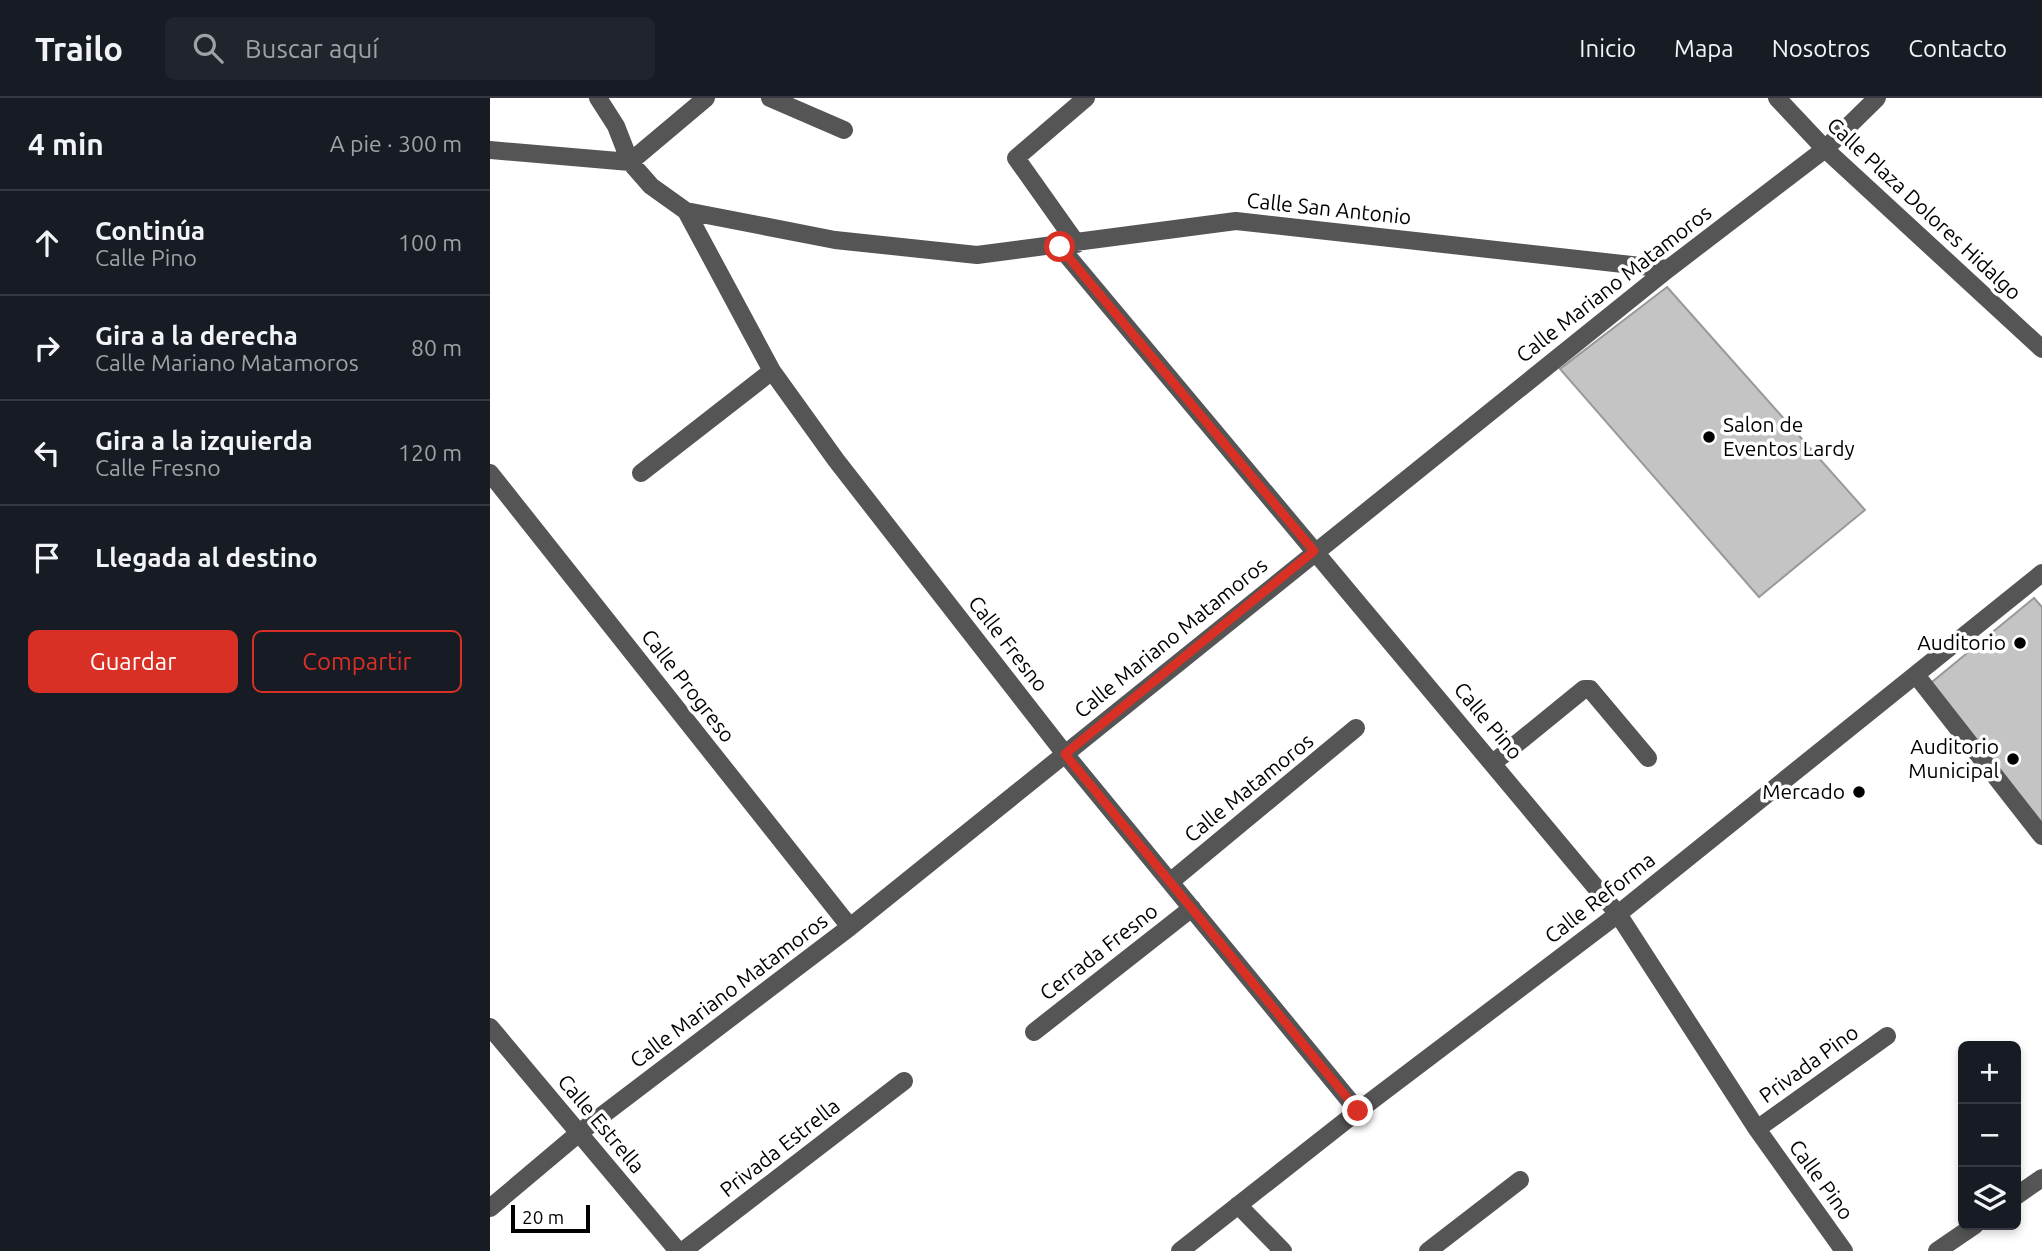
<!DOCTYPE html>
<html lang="es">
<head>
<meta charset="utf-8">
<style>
	body { margin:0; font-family:Ubuntu,sans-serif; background:#20242c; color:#f1f3f6 }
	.controls { position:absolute; right:21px; bottom:21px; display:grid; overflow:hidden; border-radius:10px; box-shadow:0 4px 10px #0003 }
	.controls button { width:63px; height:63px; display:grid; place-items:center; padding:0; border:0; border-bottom:2px solid #363941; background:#171b24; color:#f1f3f6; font:35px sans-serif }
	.scale { position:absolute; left:21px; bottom:18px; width:79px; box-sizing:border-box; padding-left:7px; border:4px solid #000; border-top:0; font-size:19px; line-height:24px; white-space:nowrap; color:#000; -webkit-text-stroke:5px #fff; paint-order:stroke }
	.stop { position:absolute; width:21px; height:21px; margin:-16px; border:5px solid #d93025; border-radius:50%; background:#fff }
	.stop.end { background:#d93025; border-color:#fff; box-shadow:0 2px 7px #0008 }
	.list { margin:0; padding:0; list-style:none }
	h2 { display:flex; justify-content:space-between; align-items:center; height:91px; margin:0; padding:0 28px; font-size:30px }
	h2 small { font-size:23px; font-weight:400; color:#9ea1a6 }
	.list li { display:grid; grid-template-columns:46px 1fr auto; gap:21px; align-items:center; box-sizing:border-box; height:105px; padding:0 28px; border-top:2px solid #363941 }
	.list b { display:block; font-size:26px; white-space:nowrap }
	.list p { margin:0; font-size:23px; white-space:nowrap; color:#9ea1a6 }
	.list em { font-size:23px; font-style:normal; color:#9ea1a6 }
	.actions { display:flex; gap:14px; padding:21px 28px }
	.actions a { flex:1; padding:16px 0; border:2px solid #d93025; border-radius:10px; text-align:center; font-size:24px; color:#d93025 }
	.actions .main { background:#d93025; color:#fff }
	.icon { flex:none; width:38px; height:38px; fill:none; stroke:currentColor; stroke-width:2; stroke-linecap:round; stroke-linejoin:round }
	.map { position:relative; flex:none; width:1552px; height:1153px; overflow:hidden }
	header { display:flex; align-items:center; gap:42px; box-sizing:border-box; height:98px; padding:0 35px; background:#171b24; border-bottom:2px solid #363941 }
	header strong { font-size:33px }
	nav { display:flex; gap:38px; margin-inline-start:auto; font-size:24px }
	.search { width:490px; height:63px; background:#20242c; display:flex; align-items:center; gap:18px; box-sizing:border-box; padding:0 24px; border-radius:10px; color:#9ea1a6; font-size:26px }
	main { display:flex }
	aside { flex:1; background:#171b24 }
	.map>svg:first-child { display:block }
</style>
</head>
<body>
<header>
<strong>Trailo</strong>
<div class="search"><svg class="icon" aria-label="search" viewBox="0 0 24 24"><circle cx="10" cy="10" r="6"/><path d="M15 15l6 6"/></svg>Buscar aquí</div>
<nav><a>Inicio</a><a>Mapa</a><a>Nosotros</a><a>Contacto</a></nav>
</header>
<main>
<aside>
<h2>4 min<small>A pie · 300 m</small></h2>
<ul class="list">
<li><svg class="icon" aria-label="ahead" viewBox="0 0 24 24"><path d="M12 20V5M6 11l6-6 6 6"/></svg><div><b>Continúa</b><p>Calle Pino</p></div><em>100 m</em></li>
<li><svg class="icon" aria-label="right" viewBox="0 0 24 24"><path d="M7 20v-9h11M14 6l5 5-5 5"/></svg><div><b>Gira a la derecha</b><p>Calle Mariano Matamoros</p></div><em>80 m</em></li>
<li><svg class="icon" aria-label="left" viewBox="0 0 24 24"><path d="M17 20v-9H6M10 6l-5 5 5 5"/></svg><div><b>Gira a la izquierda</b><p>Calle Fresno</p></div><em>120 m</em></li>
<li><svg class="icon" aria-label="arrive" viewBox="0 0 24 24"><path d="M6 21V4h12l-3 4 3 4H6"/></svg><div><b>Llegada al destino</b></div></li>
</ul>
<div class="actions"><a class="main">Guardar</a><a>Compartir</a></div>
</aside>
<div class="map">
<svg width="1552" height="1153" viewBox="0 0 1552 1153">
	<rect width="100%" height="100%" fill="#fff"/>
	<path fill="#c4c4c4" stroke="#999" stroke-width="2" d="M1177,189L1375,412L1269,499L1070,271Z
		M1544,500L1552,509V734L1436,589Z"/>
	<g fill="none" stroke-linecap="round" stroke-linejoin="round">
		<path stroke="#555" stroke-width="18" d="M108,0L126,28L140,64L161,88L196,113L345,142L487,157L746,123L1178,171
			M280,0L354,32
			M1287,0L1335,51L1552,251
			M0,52L140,64
			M140,64L216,0
			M196,113L282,273L346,362L575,656L868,1013
			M587,146L526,60L596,0
			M570,149L1128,816L1267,1031L1354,1153
			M0,375L360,829
			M151,375L282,273
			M1426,577L1552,738
			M1003,665L1094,591H1100L1158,660
			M680,784L866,630
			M0,929L188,1153
			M544,934L702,810
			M1267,1031L1397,938
			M1526,1098L1552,1080
			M748,1107L793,1153
			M0,1110L89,1035L360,829L1178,171L1335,51L1387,0
			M193,1153L414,983
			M690,1153L868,1013L1128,816L1552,475
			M938,1153L1030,1082
			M1447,1153L1485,1127"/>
	</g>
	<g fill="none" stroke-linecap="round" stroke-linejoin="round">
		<path stroke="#d93025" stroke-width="9" d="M570,149L824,453L575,656L868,1013"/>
	</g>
	<g fill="#000" stroke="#fff" stroke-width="2.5">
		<circle cx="1219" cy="339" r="7"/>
		<circle cx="1530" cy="545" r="7"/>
		<circle cx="1523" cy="661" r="7"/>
		<circle cx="1369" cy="694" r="7"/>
	</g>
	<g text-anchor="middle" stroke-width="7" stroke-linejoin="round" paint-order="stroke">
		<g font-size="21" fill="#000" stroke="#fff">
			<text transform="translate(839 111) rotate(6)" y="7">Calle San Antonio</text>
			<text transform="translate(1434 111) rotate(43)" y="7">Calle Plaza Dolores Hidalgo</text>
			<text transform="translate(1124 186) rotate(-38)" y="7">Calle Mariano Matamoros</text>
			<text transform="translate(681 540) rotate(-39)" y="7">Calle Mariano Matamoros</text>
			<text transform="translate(518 546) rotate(52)" y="7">Calle Fresno</text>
			<text transform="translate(198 588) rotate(52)" y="7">Calle Progreso</text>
			<text transform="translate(998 623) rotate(50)" y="7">Calle Pino</text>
			<text transform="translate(759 690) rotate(-39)" y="7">Calle Matamoros</text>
			<text transform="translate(1110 800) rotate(-38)" y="7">Calle Reforma</text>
			<text transform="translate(609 854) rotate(-38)" y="7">Cerrada Fresno</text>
			<text transform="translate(239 893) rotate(-37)" y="7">Calle Mariano Matamoros</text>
			<text transform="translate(1319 966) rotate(-36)" y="7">Privada Pino</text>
			<text transform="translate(111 1026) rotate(50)" y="7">Calle Estrella</text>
			<text transform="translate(290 1050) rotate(-38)" y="7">Privada Estrella</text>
			<text transform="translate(1331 1082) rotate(54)" y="7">Calle Pino</text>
		</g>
		<g font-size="21" fill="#000" stroke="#fff" text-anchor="end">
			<text x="1233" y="334" text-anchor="start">Salon de<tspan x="1233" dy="24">Eventos Lardy</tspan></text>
			<text x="1516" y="552">Auditorio</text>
			<text x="1509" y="656">Auditorio<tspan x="1509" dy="24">Municipal</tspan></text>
			<text x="1355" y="701">Mercado</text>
		</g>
	</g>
</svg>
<div class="controls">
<button>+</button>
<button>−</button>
<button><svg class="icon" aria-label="layers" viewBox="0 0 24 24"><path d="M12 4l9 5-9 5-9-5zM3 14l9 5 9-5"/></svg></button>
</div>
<div class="scale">20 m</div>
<div class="stop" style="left:570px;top:149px"></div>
<div class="stop end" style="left:868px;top:1013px"></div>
</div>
</main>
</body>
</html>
